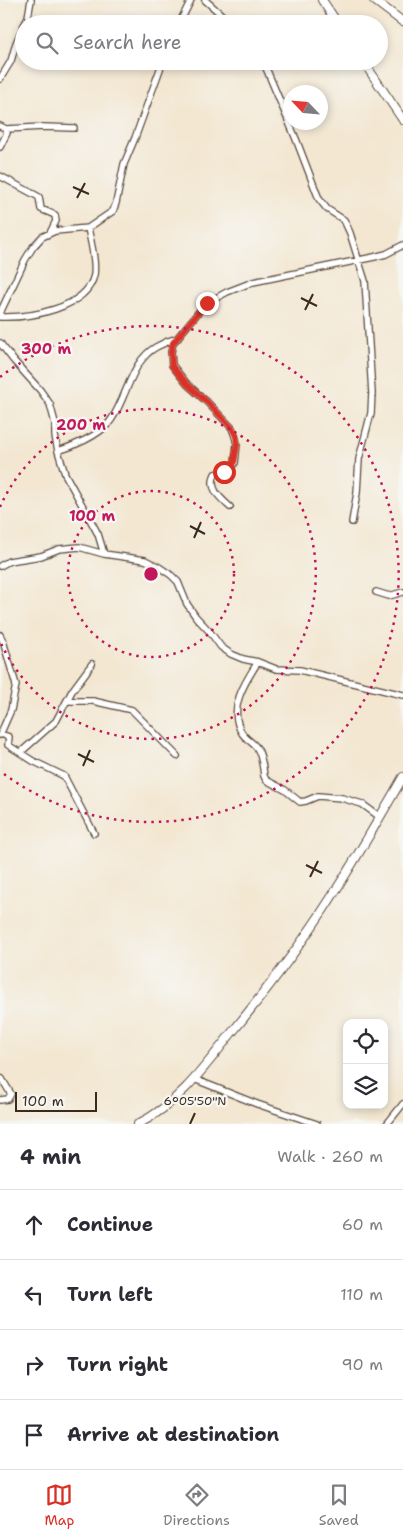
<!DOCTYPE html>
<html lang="en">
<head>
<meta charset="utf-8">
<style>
	body { margin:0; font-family:"Shantell Sans",sans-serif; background:#f7f7f7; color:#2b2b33 }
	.controls { position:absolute; right:15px; bottom:15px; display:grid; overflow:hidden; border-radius:10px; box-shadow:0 2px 8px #0003 }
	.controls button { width:45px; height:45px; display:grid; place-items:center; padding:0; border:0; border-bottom:1px solid #e1e1e2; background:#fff; color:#2b2b33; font:25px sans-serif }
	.compass { position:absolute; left:283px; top:85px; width:45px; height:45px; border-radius:50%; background:#fff; box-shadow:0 2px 8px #0003; rotate:296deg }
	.scale { position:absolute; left:15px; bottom:12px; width:82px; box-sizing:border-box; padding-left:5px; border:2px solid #3b2a1e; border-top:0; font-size:14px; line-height:18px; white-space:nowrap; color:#3b2a1e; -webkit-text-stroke:4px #f6f6f2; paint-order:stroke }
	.stop { position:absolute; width:15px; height:15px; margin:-11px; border:4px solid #d93025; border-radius:50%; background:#fff }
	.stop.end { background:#d93025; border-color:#fff; box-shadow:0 1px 5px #0008 }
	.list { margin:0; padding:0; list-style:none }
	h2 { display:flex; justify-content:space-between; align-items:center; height:65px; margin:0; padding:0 20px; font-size:21px }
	h2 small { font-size:16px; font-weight:400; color:#7c7c81 }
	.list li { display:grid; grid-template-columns:32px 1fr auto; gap:15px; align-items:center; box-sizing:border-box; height:70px; padding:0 20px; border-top:1px solid #e1e1e2 }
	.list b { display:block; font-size:19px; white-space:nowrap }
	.list em { font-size:16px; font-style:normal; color:#7c7c81 }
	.icon { flex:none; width:28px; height:28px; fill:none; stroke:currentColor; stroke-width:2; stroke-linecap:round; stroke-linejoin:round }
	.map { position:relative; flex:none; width:403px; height:1124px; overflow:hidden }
	.search { position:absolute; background:#fff; box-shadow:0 2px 8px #0003; left:15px; right:15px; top:15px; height:55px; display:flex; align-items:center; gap:12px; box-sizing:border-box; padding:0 18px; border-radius:28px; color:#7c7c81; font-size:19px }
	.sheet { height:345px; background:#fff }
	nav { display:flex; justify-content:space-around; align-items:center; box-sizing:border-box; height:70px; border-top:1px solid #e1e1e2; background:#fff; font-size:14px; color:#7c7c81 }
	nav a { display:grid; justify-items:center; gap:2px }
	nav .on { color:#d93025 }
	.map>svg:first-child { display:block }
</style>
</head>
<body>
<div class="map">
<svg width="403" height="1124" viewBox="0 0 403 1124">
	<rect width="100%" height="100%" fill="#f6f6f2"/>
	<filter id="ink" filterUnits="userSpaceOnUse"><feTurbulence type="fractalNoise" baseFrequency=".02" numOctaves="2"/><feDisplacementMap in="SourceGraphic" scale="10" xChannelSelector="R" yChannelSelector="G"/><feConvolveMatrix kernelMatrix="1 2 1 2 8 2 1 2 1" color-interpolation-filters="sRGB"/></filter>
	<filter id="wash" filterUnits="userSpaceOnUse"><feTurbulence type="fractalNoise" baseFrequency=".0096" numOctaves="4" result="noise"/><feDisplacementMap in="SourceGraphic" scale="20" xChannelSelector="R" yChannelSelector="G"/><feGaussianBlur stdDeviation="1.12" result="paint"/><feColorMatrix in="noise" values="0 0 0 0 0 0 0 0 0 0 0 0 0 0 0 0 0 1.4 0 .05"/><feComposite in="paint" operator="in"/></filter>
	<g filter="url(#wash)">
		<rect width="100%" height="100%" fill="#f3e7d2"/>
	</g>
	<g filter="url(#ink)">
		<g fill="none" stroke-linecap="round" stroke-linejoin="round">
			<defs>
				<path id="minor" d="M205,0L232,24
					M25,24L28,17L31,0
					M179,24L191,0
					M263,61L296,139L319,199L327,209L344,220L350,233L365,281L372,393L371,413L359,459L357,493L352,522
					M0,79L11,61L16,43L24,25
					M0,126L6,129L43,127L74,128
					M0,147L7,133L6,129
					M0,176L39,197L41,209L55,215L56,221L50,233
					M0,313L25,260L33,247L42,237L55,231L88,228L113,211L116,203L124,164L135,138L163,61
					M0,317C28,318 87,309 94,275C96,260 91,243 88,228
					M0,343L14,361L40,390L50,404L55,423V436L58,451L65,474L98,534L104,554
					M58,451C74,446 97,436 108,424C115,416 119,406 123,397C131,379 138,357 156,347C163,343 170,340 178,338
					M230,507C220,498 208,488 215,474L224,472L230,468L235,463L237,444L235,436L232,428L207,402L187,384L172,365L171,352L173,343L202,308L207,303L227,292L253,282L374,257L386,254L403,245
					M0,566L9,561L41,556L59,549L79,547L104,554L145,560L159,567L171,575L178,582L187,604L196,617L210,632L221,647L231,654L243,659L258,662L276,669L300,670L403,695
					M376,592L389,596L403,592
					M0,635L3,641L16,685L11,710L0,735
					M258,662C245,682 227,709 242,733C246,740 255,743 258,750C262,757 263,768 264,776L266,780L285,790L300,802L306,801L318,796L342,798L362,804L380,817
					M68,701H93L132,710L177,756
					M1,734L9,737L8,745L33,761L64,776L94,833
					M21,752L56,721L72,691L92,664
					M194,1079L257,1104L317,1124
					M0,1100L8,1099L11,1094L2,1079
					M387,1124L403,1104"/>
				<path id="secondary" d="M322,0L338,24
					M374,0L403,22
					M363,61L403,120
					M138,1124C177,1105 204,1068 230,1035C265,992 299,948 329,901C355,861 379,819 403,777"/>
			</defs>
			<use href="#minor" stroke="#574639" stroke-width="8"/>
			<use href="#secondary" stroke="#574639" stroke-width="10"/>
			<use href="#minor" stroke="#fff" stroke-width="5.5"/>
			<use href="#secondary" stroke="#fff" stroke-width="8"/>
		</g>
	</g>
	<g fill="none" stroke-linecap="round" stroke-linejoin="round" filter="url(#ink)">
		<path stroke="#d93025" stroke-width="6" d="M207,303L202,308L173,343L171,352L172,366L187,384L207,402L232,428L236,436L237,444L234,463L224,472"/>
	</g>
	<path fill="none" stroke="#3b2a1e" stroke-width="2" d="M73,187L89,194M77,198L85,183M301,298L317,306M305,310L313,294M190,526L205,534M194,538L201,522M78,754L94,762M83,766L90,750M306,865L322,873M310,877L318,861M190,1124L195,1113"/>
	<g fill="none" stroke="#c2185b" stroke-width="2.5" stroke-dasharray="2.5 5">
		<circle cx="151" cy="574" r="83"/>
		<path d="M0 507A165 165 0 1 1 0 641"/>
		<path d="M0 377A248 248 0 1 1 0 771"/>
	</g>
	<g font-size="12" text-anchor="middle" fill="#3b2a1e" stroke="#f6f6f2" stroke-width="4.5" stroke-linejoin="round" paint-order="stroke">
		<text x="195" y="1105">6°05'50"N</text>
	</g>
	<circle cx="151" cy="574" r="8" fill="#c2185b" stroke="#f6f6f2" stroke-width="2.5"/>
	<g font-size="15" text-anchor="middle" font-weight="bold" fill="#c2185b" stroke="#f6f6f2" stroke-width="4.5" stroke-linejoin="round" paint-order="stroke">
		<text x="46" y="354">300 m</text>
		<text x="81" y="430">200 m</text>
		<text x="92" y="521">100 m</text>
	</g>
</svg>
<div class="controls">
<button><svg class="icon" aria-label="locate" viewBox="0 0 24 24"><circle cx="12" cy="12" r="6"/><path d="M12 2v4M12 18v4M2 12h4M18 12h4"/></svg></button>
<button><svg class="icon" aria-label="layers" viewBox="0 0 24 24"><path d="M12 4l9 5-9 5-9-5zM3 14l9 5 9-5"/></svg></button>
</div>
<svg class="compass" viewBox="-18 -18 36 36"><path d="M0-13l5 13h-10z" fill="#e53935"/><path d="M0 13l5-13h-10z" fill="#7c7c81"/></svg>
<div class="scale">100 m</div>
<div class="stop" style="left:224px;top:472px"></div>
<div class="stop end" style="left:207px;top:303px"></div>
<div class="search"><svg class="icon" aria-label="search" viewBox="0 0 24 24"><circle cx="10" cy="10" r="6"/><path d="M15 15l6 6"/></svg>Search here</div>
</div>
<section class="sheet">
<h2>4 min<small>Walk · 260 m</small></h2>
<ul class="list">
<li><svg class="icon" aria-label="ahead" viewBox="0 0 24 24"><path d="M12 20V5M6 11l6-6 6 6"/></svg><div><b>Continue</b></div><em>60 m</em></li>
<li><svg class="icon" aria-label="left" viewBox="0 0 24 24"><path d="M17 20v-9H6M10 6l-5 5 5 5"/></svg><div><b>Turn left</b></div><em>110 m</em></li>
<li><svg class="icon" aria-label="right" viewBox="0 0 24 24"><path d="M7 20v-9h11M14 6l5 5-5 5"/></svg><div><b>Turn right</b></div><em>90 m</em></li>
<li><svg class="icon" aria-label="arrive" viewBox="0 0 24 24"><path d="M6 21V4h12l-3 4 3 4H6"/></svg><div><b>Arrive at destination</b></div></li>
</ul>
</section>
<nav>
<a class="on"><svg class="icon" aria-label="map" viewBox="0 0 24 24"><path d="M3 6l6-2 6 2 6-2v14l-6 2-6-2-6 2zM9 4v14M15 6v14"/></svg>Map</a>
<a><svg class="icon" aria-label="directions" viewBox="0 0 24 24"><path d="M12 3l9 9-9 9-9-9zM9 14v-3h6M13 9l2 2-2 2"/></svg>Directions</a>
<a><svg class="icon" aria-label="saved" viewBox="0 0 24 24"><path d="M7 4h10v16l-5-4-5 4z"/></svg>Saved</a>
</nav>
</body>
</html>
